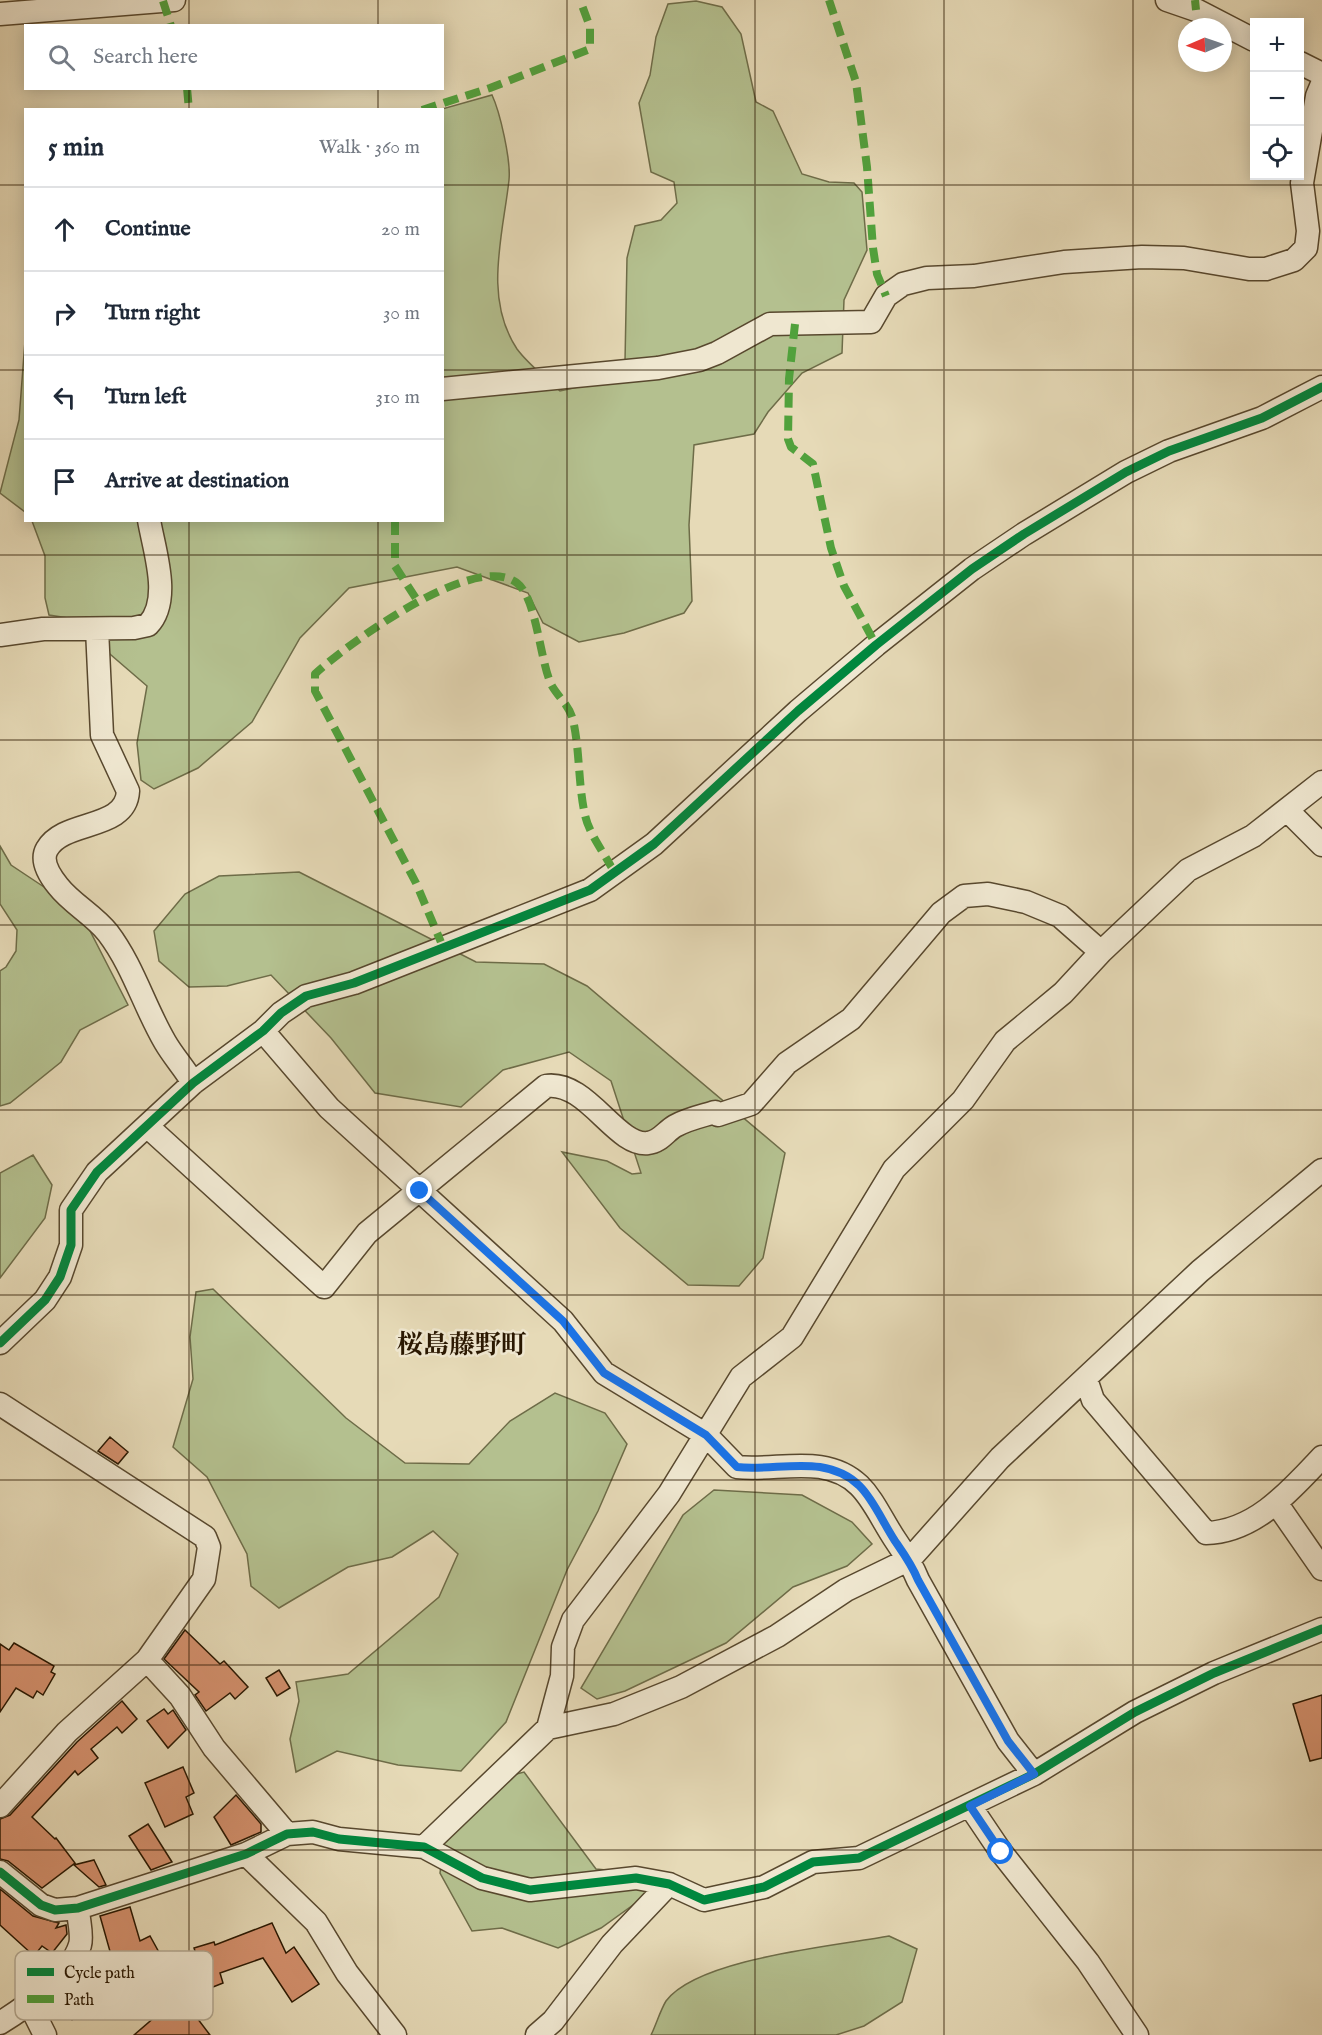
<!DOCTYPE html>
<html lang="en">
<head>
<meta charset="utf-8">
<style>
	body { margin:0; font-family:"IM FELL English","Noto Serif JP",serif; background:#f2f2f3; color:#1f2937 }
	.controls { position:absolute; right:18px; top:18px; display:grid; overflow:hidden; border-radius:0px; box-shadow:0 3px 15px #0003 }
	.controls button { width:54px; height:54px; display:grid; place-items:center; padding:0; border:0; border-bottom:2px solid #e0e1e3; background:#fff; color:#1f2937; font:30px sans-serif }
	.compass { position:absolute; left:1178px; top:18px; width:54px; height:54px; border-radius:50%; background:#fff; box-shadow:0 3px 15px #0003; rotate:268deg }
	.stop { position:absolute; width:18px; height:18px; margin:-14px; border:4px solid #1a73e8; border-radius:50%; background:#fff }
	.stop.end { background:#1a73e8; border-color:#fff; box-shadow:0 2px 6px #0008 }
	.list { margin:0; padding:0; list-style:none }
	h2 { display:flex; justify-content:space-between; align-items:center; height:78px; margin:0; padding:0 24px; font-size:26px }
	h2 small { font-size:20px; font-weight:400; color:#747a83 }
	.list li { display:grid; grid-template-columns:39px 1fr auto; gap:18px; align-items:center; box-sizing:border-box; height:84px; padding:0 24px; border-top:2px solid #e0e1e3 }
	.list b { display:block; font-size:22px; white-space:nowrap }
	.list em { font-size:20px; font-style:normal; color:#747a83 }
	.icon { flex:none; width:33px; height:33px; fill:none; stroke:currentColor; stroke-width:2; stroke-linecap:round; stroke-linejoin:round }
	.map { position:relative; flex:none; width:1322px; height:2035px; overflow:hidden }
	.search { position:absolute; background:#fff; box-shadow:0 3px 15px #0003; left:24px; top:24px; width:420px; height:66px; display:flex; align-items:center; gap:15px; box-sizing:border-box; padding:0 21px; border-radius:0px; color:#747a83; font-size:22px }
	.panel { position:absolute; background:#fff; box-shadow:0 3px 15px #0003; left:24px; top:108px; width:420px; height:414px; border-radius:0px }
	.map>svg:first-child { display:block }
</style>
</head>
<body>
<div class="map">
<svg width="1322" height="2035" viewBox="0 0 1322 2035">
	<rect width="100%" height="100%" fill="#e6dab7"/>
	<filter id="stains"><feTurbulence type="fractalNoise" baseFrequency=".00333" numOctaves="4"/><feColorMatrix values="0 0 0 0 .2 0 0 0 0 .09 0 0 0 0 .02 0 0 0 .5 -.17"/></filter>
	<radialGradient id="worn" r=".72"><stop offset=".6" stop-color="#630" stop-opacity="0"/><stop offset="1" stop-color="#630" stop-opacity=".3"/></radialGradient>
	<path fill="#b4c08f" stroke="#6e6c48" stroke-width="1.5" d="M696,1L722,7L741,34L756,102L773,111L802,174L829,182L854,183L862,192L867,250L844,300L842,353L802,373L768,412L754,434L694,445L689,525L692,601L684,613L624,633L579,642L543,623L528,593L457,567L349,588L300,638L252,722L198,768L154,789L141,780L137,743L147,686L68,618L49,615L45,598V556L32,521L442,520V109L492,95C500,112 511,160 509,180C503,235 483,298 517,349C528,364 546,378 560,391L619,378L625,361L627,258L635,226L661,220L677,203L674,182L651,172L639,103L650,75L656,37L668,4Z
		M25,341V512L0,493L19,420Z
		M0,846L11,865L47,889L88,927L128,1005L80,1030L61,1062L10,1103L0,1106V971L6,967L16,951L17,930L0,904Z
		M299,872L476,962L544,964L587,986L785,1153L763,1258L739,1286L688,1285L620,1228L562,1152L607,1161L632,1174L641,1173L611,1081L569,1052L503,1070L461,1107L375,1093L331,1038L271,975L227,986L189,987L159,961L154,931L185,894L219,876Z
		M33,1155L52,1185L45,1218L0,1278V1173Z
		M213,1289L346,1418L405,1463L469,1464L510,1421L555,1393L605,1413L627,1444L598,1511L567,1570L506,1722L461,1771L398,1765L337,1751L296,1772L290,1739L299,1701L296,1682L348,1674L439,1597L458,1554L433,1531L392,1557L348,1567L279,1608L251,1586L247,1554L207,1477L173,1447L193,1379L190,1337L196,1292Z
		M714,1490L802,1495L852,1522L872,1544L847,1566L793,1587L726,1643L625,1691L597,1699L581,1688L683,1515Z
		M524,1772L596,1869L627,1872L658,1887L601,1928L558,1948L502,1928L472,1931L440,1873L444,1842L509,1776Z
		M889,1936L917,1949L902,2002L864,2026L836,2035H651C656,2025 660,2011 666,2001C698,1958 836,1946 889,1936Z"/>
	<path fill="#d4906d" stroke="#291701" stroke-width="1.5" d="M110,1437L128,1452L118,1464L98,1451Z
		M185,1630L220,1664L224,1661L248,1687L235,1699L230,1693L206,1711L195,1695L199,1692L164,1659Z
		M14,1643L54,1666L51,1672L55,1674L43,1695L37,1691L33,1698L16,1688L0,1712V1644L9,1650Z
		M279,1670L290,1688L277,1696L266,1678Z
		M1322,1695V1758L1310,1761L1293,1704Z
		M122,1701L137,1719L122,1733L117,1727L91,1749L98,1758L78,1775L75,1771L32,1817L55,1839L56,1838L75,1863L42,1888L8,1861L0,1859V1819L10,1815L77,1742Z
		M164,1709L168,1714L173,1710L186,1730L168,1748L147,1721Z
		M183,1767L194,1793L186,1797L193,1814L165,1827L145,1783Z
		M236,1795L261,1824V1832L231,1845L214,1817Z
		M148,1824L172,1862L151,1870L129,1836Z
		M94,1860L106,1885L99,1887L74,1865Z
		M0,1889L33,1916L59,1923L56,1928L66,1925L67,1934L52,1953L42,1946L34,1956L0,1925Z
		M130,1907L140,1941L150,1936L182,1994L196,1986L208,2006L194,2014L210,2035H134L171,2003L146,1961L88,1985L101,1998L79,2019L76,2016L72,2020L55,2001L102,1958L115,1969L100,1916Z
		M272,1923L286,1953L294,1947L319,1984L292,2002L263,1958L220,1973L223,1983L208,1989L194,1948L214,1942L215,1945Z"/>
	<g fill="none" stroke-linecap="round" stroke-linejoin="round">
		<defs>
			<path id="minor" d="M1167,0L1196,10L1254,40
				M0,14L174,0
				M1300,63L1322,74
				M442,389L658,368L699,360L717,353L770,324L871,322L886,296L903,284L927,278L974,276L1064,262L1142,257L1184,258L1249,269H1266L1294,260L1306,248L1308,231L1302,183L1317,96L1322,84
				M97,629L102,735L128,791C126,831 64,819 47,849C40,861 50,876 58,886C72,904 94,915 108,933C133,966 144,1006 165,1042C173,1056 185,1069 193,1083
				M0,635L43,629L134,628L148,625C172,600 154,550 149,520
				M1287,810L1322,845
				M263,1031L329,1108L563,1321L604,1373L706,1435L737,1467C764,1470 794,1463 820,1467C866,1474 873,1507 896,1541C905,1554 912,1565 918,1580L1008,1741L1034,1774
				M147,1126L324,1287L367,1233L546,1086C587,1080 616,1147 648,1143C660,1142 666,1131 675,1126C687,1119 702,1116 715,1112L718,1115L751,1104L787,1063L851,1019L941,913L964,896L988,894L1026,902L1060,916L1101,952
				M0,1343L45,1300L60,1277L71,1245V1210L97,1172L193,1083L263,1031L281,1013L306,996L354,983L590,890L654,844L798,711L876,645L972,569L1024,534L1126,472L1169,451L1262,418L1322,387
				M1086,1379L1093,1400L1206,1533C1255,1532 1291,1490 1322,1457
				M0,1404L205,1537L209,1547L204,1579L147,1660L67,1732L0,1806
				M1277,1504L1322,1569
				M147,1660L180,1696L214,1748L287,1834
				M548,1728L562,1676L563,1647L573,1620L669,1494L741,1377L792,1337L894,1169L963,1100L1005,1041L1063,993L1101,952L1188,870L1253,836L1322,782
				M970,1806L1001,1852L1088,1962L1137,2035
				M424,1847L548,1728L614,1714L681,1687L777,1636L846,1590L910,1559L1000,1458L1200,1271L1322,1170
				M246,1854L316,1922L347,1973L395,2035
				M0,1872L41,1905L55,1910L78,1908L246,1854L287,1834L313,1832L339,1839L424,1847L482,1878L530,1890L636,1878L669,1884L704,1900L764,1887L813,1862L859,1858L1034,1774L1135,1712L1214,1673L1322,1629
				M30,2005L45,2035
				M0,2023C26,2007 71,1975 80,1945C83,1935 78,1919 78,1908
				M537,2035L553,2021L612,1944L669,1884"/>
		</defs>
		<use href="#minor" stroke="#58482e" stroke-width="25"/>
		<use href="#minor" stroke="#efe7d0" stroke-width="22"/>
		<path stroke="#51a13c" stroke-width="8" stroke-dasharray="15 8" stroke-linecap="butt" d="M829,0L856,82L867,167L873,248L877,274L886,296
			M1195,0L1196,10
			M163,1L171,26
			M187,88L189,110
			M422,110L490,88L590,49V27L580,0
			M795,324L789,379L788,439L791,447L813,464L831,548L844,586L876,645
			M395,520V566L417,600
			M443,947L416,883L315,691V674C346,645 475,550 517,583C537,598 540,663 552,686C559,698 569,705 573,720C580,751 578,784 585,815C589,834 605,854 614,872"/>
		<defs>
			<path id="cycleway" d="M0,1343L45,1300L60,1277L71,1245V1210L97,1172L193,1083L263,1031L281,1013L306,996L354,983L590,890L654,844L798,711L876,645L972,569L1024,534L1126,472L1169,451L1262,418L1322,387
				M0,1872L41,1905L55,1910L78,1908L246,1854L287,1834L313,1832L339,1839L424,1847L482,1878L530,1890L636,1878L669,1884L704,1900L764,1887L813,1862L859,1858L1034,1774L1135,1712L1214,1673L1322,1629"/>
		</defs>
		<use href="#cycleway" stroke="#efe7d0" stroke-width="13"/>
		<use href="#cycleway" stroke="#00873e" stroke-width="9"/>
	</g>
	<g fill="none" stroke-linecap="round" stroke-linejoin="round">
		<path stroke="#1a73e8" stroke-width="8" d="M420,1191L563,1321L604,1373L706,1435L737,1467C764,1470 794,1463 820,1467C866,1474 873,1507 895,1541C904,1554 912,1565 918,1580L1008,1741L1034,1774L970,1806L1001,1852"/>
	</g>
	<path fill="none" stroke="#291701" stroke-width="1.5" stroke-opacity="0.55" d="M189,0V26M378,0V26M567,0V2035M755,0V2035M944,0V2035M1133,0V2035M189,88V110M378,88V110M0,185H26M442,185H1322M0,370H26M442,370H1322M189,520V2035M378,520V2035M0,555H1322M0,740H1322M0,925H1322M0,1110H1322M0,1295H1322M0,1480H1322M0,1665H1322M0,1850H1322"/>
	<g text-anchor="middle" stroke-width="5" stroke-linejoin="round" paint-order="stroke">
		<g font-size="26" font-weight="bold" fill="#291701" stroke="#efe7d0">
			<text x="462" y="1353">桜島藤野町</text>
		</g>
	</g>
	<rect x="15" y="1951" width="198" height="69" rx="9" fill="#efe7d0" stroke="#b4a992" stroke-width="1.5"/>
	<rect x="27" y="1968" width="27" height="8" fill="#00873e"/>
	<rect x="27" y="1995" width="27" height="8" fill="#51a13c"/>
	<g font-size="16" fill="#291701">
		<text x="64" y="1978">Cycle path</text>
		<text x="64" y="2005">Path</text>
	</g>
	<rect width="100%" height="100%" filter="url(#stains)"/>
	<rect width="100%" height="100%" fill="url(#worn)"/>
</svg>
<div class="controls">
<button>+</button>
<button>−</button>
<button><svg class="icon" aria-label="locate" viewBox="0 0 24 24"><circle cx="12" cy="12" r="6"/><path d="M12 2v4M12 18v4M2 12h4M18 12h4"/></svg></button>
</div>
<svg class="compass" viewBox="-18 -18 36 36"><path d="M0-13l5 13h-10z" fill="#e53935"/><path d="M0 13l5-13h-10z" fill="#747a83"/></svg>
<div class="stop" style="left:1001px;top:1852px"></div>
<div class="stop end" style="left:420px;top:1191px"></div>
<div class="search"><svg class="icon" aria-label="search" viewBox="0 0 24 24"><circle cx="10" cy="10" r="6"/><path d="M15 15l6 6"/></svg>Search here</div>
<section class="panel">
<h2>5 min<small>Walk · 360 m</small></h2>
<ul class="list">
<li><svg class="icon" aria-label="ahead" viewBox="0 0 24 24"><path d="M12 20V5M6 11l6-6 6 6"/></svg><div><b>Continue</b></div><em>20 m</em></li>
<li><svg class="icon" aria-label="right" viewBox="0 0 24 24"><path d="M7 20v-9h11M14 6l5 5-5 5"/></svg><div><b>Turn right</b></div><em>30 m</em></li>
<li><svg class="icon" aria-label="left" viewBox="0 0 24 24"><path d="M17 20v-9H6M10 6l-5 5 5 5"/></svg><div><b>Turn left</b></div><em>310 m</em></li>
<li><svg class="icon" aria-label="arrive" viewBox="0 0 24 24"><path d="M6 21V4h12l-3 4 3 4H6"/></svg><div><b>Arrive at destination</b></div></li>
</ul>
</section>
</div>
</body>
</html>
